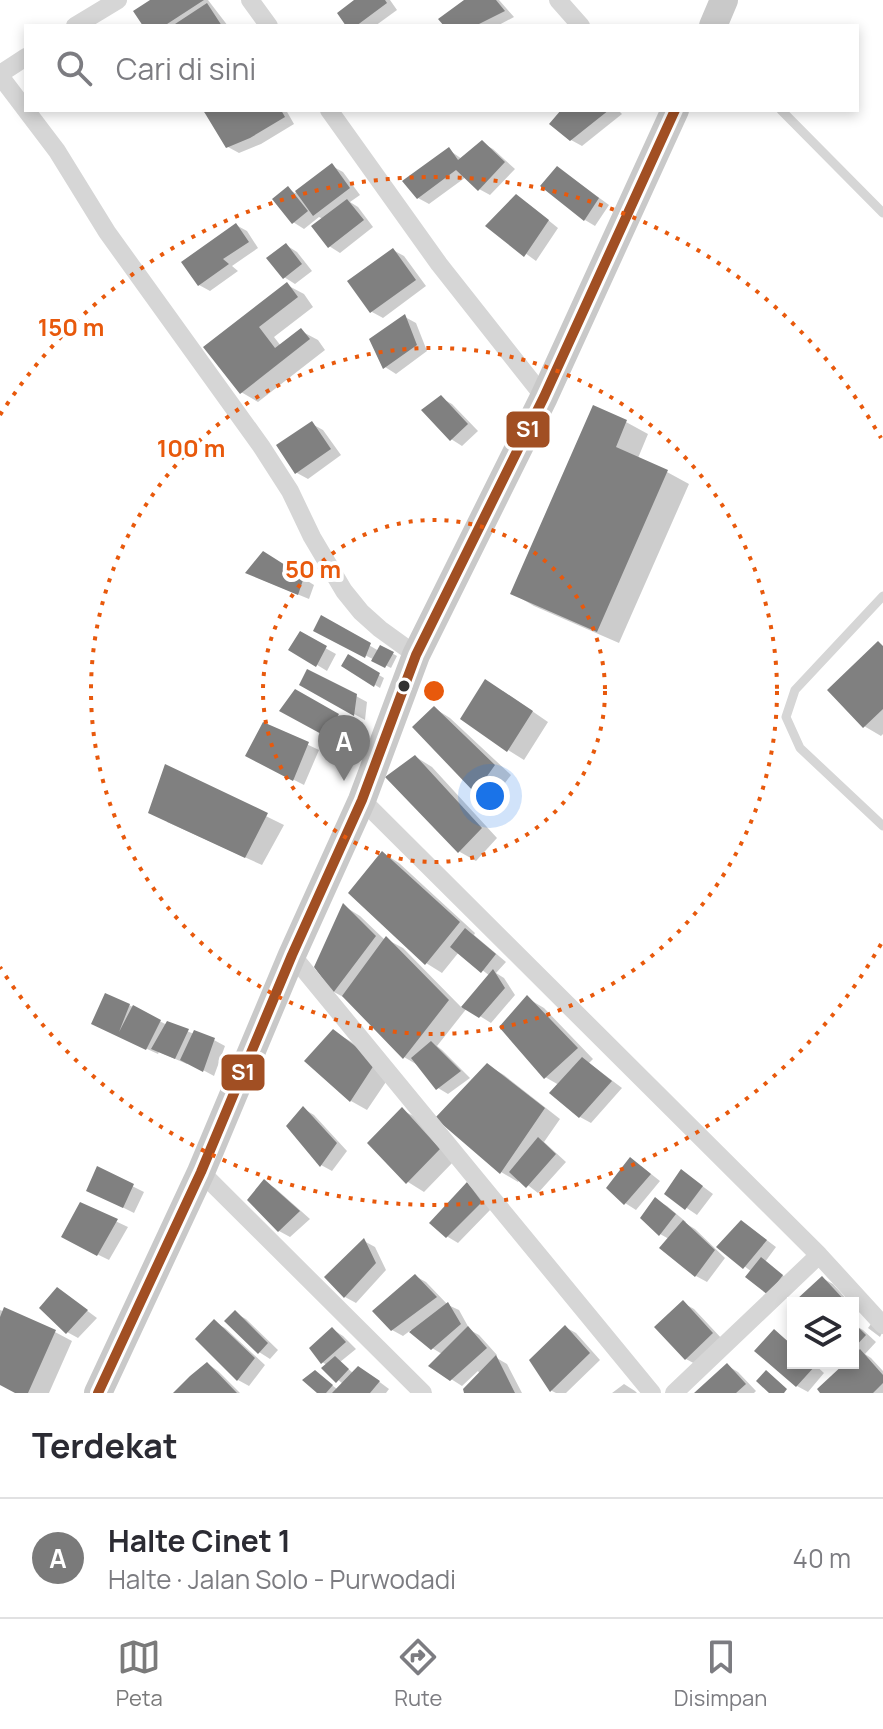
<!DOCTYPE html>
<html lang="id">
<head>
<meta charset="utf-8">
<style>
	body { margin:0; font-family:Manrope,sans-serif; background:#f7f7f7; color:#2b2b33 }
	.controls { position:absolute; right:24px; bottom:24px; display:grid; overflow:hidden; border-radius:0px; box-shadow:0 4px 12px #0003 }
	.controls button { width:72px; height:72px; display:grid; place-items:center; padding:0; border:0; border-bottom:2px solid #e1e1e2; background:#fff; color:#2b2b33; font:40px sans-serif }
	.you { position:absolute; left:490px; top:796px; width:28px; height:28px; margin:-20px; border:6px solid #fff; border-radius:50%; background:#1a73e8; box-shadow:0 0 0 12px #1a73e833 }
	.badge { display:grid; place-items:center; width:52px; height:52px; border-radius:50%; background:#7a7a7a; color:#fff; font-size:26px; font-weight:700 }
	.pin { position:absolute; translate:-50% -66px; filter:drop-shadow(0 2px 4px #0008) }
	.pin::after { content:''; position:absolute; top:42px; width:28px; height:24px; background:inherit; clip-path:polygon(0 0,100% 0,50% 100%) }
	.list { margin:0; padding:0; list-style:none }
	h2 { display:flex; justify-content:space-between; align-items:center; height:104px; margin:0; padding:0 32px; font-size:34px }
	h2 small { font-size:26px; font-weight:400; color:#7c7c81 }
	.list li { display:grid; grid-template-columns:52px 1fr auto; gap:24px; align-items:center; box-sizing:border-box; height:120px; padding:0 32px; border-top:2px solid #e1e1e2 }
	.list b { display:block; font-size:30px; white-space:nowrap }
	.list p { margin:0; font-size:26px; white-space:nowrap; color:#7c7c81 }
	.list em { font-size:26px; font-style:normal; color:#7c7c81 }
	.icon { flex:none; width:44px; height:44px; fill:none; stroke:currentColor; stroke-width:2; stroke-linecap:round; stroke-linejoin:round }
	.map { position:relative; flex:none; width:883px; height:1393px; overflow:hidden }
	.search { position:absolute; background:#fff; box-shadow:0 4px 12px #0003; left:24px; right:24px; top:24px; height:88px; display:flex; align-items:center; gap:20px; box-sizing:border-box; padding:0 28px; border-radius:0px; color:#7c7c81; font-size:30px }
	.sheet { height:224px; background:#fff }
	nav { display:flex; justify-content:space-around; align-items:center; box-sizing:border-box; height:112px; border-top:2px solid #e1e1e2; background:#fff; font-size:22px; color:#7c7c81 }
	nav a { display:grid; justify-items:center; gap:4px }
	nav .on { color:#7a7a7a }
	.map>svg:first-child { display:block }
</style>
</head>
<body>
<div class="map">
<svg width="883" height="1393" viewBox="0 0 883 1393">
	<rect width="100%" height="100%" fill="#fff"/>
	<path fill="#0003" d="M154,0H208L228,26H146Z
		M358,0H390L397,10L375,26H348Z
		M468,0H499L514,17L497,26H446Z
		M201,110H286L294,124L261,144L239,153L228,147L208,115Z
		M563,110H618L622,114L582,146L571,140Z
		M482,143L493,149L515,169L490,195L479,189L466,177L429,204L418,198L449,150L462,159Z
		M332,166L343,172L360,195L350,202L358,207L373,227L340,253L329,246L323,219L319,217L304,229L293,222L288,189L295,193Z
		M568,175L609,205L595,226L585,220Z
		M527,203L558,228L536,261L488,226Z
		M236,225L247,231L258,248L232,266L238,271L210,291L199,285Z
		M286,245L297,252L312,271L295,284L284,277Z
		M393,250L404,256L426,286L383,318L372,312Z
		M287,285L304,294L313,307L274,337L281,346L301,331L318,340L325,350L258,402L241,392L206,347Z
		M405,317L416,323L427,351L396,374L385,367Z
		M441,398L452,404L478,431L462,446L451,439Z
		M594,407L626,422L648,434L638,458L667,472L689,484L619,643L534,606L512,593Z
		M312,424L323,430L341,455L308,479L297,473L279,446Z
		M274,560L314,585L309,599L258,578Z
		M322,618L379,651L381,647L397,656L391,668L326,636Z
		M300,634L336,654L327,671L291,649Z
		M883,646V734L881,736L864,726Z
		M349,657L384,678L380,688L344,666Z
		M301,685L356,696L367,702L365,720Z
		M503,691L548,722L524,760L508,750Z
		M295,692L349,722L336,741L282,710Z
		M434,708L450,718L511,775L492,800L476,791Z
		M264,724L319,750L304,785L259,762Z
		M416,757L432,767L497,838L476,861L460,852L388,778Z
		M166,767L284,825L262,865L167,822Z
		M383,853L399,863L475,933L474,935L506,962L496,973L504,978L515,995L491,1023L467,1008L437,1046L442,1050L470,1078L448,1094L438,1088L421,1067L404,1057L347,999L334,992L317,967L344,906L360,916L385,940L386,939L403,948L462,1008L490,976L459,952L442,973L426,963Z
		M527,998L544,1008L593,1059L589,1063L622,1088L591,1123L580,1117L559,1085L545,1077Z
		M129,1005L167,1025L168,1023L194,1034L214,1040L225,1046L214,1076L188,1062L187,1064L159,1052L158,1054L104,1029Z
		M334,1032L350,1041L392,1073L367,1110L351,1101Z
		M487,1065L504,1075L560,1119L544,1142L566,1162L538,1193L520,1179L518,1182L501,1172L438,1118Z
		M304,1109L314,1115L347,1151L332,1171L321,1165Z
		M402,1110L419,1119L456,1159L424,1192L408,1182L370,1143Z
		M641,1166L660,1181L636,1210L625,1203Z
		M98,1169L144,1192L134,1213L100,1196Z
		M682,1171L713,1194L697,1215L666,1194Z
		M264,1182L275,1188L310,1219L290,1237L279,1231Z
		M468,1185L479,1191L491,1209L458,1243L448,1237L432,1223Z
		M656,1200L667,1206L686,1222L685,1223L695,1229L725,1258L707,1282L696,1276L662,1247L669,1239L660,1234L643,1217Z
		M81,1205L128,1227L109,1260L74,1243Z
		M752,1229L776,1247L765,1262L793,1283L780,1300L752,1272L719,1247Z
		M364,1241L375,1247L386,1270L356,1303L345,1297Z
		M415,1276L426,1282L448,1305L459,1310L470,1330L479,1335L497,1355L495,1357L507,1364L522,1393H467L480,1374L478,1371L462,1386L451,1379L442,1354L432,1348L411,1330L403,1336L392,1330Z
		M822,1278L833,1284L850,1303H803Z
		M58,1289L97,1318L78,1338L67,1332Z
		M683,1303L694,1309L723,1340L697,1365L686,1359Z
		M0,1310L55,1332L72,1341L49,1393H17L0,1384Z
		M235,1313L246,1319L278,1350L270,1359L259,1352Z
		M874,1320L883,1331L880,1337L868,1328Z
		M214,1322L225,1328L265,1365L249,1386L238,1380L198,1339Z
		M853,1324L863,1330L876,1342L865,1354L871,1358L883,1371V1393H823L841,1370L832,1363H853Z
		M565,1327L576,1333L600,1360L566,1393H556L552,1391L532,1360Z
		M332,1329L343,1336L356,1349L340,1362L353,1373L369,1374L389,1389L386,1393H320V1376L337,1389L343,1384L324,1368L327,1365L322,1362Z
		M774,1332L793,1345V1363H813L824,1373L808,1392L797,1386Z
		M208,1364L218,1371L240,1393H176Z
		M728,1366L738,1372L756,1391L754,1393H697Z
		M624,1384L635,1391L637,1393H612Z"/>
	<path fill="#808080" d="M150,0H204L164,26H143L133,11Z
		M354,0H385L387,3L356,26H346L337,13Z
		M464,0H496L505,11L475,26H444L438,19Z
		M207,3L222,26H172Z
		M203,110H281L285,117L250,138L226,148Z
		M561,110H609L570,141L549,124Z
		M482,140L505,162L478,191L456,170L417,199L402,181L449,147L458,160Z
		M332,163L350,188L313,216L295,191Z
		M557,166L599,198L584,221L540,186Z
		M288,186L308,211L292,224L272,199Z
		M516,194L549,220L524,257L485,226Z
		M347,199L364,220L328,248L311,226Z
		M236,223L249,242L223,259L229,264L198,286L181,262Z
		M286,243L302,264L283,279L266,258Z
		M393,248L416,280L370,313L347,281Z
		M287,282L298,297L259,327L275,348L301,328L310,339L240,394L203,347Z
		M405,314L417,345L383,369L369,339Z
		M441,395L468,424L450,441L421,410Z
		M593,405L627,420L616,447L668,470L597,632L510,594Z
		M312,421L331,449L295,474L276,445Z
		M263,551L304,577L298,595L245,573Z
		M321,615L371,643L365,658L313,631Z
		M300,631L327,646L316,667L288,650Z
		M878,641L883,646V709L863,728L827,690Z
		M380,645L394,652L385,668L371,661Z
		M348,654L380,673L374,687L341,666Z
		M307,669L357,694L354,716L299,685Z
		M485,679L533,711L507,752L460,719Z
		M295,689L339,714L325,736L279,711Z
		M434,706L495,765L475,793L412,727Z
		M263,722L309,742L293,781L245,756Z
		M415,755L482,828L458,853L385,777Z
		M165,764L268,813L245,858L148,813Z
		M382,851L460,922L425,965L348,893Z
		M343,903L376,936L333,993L314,967Z
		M465,928L496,954L481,973L450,947Z
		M386,936L449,1000L403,1059L342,996Z
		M493,969L505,988L479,1018L461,1007Z
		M105,993L130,1004L119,1032L133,1005L161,1020L146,1050L91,1024Z
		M527,995L578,1048L544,1079L499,1027Z
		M167,1021L189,1029L175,1059L151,1049Z
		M333,1029L376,1062L350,1102L304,1061Z
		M194,1030L215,1038L203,1072L180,1060Z
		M431,1041L461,1071L436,1090L411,1058Z
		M582,1057L612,1081L579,1118L549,1093Z
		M487,1063L545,1108L500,1174L435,1118Z
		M303,1106L337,1143L320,1167L286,1126Z
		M402,1107L440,1149L406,1184L367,1143Z
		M538,1137L556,1154L526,1188L509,1172Z
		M630,1157L651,1174L624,1205L606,1188Z
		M97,1166L134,1184L123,1208L86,1191Z
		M681,1169L703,1186L685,1210L664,1194Z
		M264,1179L300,1211L278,1232L247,1200Z
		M467,1182L482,1202L446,1238L429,1223Z
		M655,1197L676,1214L659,1236L640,1218Z
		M80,1202L118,1219L97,1256L61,1237Z
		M683,1220L715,1250L695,1277L659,1248Z
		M741,1220L767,1240L743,1269L716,1247Z
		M364,1238L376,1263L344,1298L324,1277Z
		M761,1257L783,1275L768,1295L745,1277Z
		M415,1274L437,1297L391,1331L372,1311Z
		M822,1276L847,1303H800L797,1299Z
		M57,1287L88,1310L66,1334L39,1308Z
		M683,1300L713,1333L685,1360L654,1327Z
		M448,1302L461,1324L431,1350L409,1332Z
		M4,1307L56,1330L28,1393H15L0,1385V1317Z
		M235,1310L268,1343L258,1354L224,1321Z
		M214,1319L255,1358L237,1381L195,1339Z
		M853,1322L866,1335L853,1349Z
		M565,1325L590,1353L550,1392L529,1360Z
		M468,1326L487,1348L450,1381L428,1366Z
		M332,1327L346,1342L321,1364L309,1348Z
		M774,1329L793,1346V1363H812L815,1366L796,1387L754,1351Z
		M860,1349L883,1375V1383L873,1393H820L817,1389L845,1363H853V1356Z
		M496,1355L515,1393H464L463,1389Z
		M335,1356L349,1369L336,1383L321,1368Z
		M207,1362L237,1393H173L190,1376Z
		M727,1363L746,1384L736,1393H694Z
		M358,1366L380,1381L370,1393H332Z
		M315,1370L333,1385L326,1393H317L302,1380Z
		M766,1370L787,1389L784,1393H769L756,1381Z"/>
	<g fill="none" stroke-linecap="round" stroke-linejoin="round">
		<path stroke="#d6d6d6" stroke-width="9" d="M781,110L883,213
			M883,596L795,690L786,717L800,748L883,826"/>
		<path stroke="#d6d6d6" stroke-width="18" d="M250,0L269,26
			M558,0L581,26
			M75,26L118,0
			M0,74L26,57
			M0,76L57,151L107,232L261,446L290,491L312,537L344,591L361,612L380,629L416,655
			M329,110L439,264L544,397
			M362,800L819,1255L883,1325
			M292,955L652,1393
			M201,1172L423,1393
			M674,1393L819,1255"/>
		<path stroke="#c9c9c9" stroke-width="28" d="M713,26L724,0
			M98,1393L201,1172L292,955L362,800L416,655L544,397L675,110"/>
		<defs>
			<path id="bus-1" d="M98,1393L201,1172L292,955L362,800L416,655L544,397L675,110"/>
		</defs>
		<use href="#bus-1" stroke="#fff" stroke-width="16"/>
		<use href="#bus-1" stroke="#a14f23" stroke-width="10"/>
	</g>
	<g fill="none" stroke="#e8590c" stroke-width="4" stroke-dasharray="4 8">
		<circle cx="434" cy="691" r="171"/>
		<circle cx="434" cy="691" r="343"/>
		<path d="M881 944A514 514 0 0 1 0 967M0 415A514 514 0 0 1 881 438"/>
	</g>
	<circle fill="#323232" stroke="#fff" stroke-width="3" cx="404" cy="686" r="7"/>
	<circle cx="434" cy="691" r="12" fill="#e8590c" stroke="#fff" stroke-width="4"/>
	<g font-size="24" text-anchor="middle" font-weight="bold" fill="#e8590c" stroke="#fff" stroke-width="8" stroke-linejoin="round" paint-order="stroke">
		<text x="71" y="336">150 m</text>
		<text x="191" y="457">100 m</text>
		<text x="313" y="578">50 m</text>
	</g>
	<g stroke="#fff" stroke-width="3">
		<rect x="505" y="410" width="46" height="39" rx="8" fill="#a14f23"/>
		<rect x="220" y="1053" width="46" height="39" rx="8" fill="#a14f23"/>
	</g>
	<g font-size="22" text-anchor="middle" font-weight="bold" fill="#fff">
		<text x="528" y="437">S1</text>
		<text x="243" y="1080">S1</text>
	</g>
</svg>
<div class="controls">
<button><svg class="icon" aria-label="layers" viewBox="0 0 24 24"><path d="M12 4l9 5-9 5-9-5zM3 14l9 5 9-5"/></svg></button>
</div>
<div class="you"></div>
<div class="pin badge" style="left:344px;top:781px">A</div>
<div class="search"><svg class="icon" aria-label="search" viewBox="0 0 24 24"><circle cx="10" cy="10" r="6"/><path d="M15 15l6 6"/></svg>Cari di sini</div>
</div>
<section class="sheet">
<h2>Terdekat<small></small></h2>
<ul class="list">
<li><span class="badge">A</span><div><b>Halte Cinet 1</b><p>Halte · Jalan Solo - Purwodadi</p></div><em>40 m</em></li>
</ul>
</section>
<nav>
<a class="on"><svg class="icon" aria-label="map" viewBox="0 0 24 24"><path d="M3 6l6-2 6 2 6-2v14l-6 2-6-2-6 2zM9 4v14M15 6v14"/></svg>Peta</a>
<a><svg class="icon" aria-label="directions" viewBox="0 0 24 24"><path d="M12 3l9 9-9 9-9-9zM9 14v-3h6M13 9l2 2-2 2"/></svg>Rute</a>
<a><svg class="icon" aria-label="saved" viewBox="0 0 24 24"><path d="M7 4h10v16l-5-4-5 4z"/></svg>Disimpan</a>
</nav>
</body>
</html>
